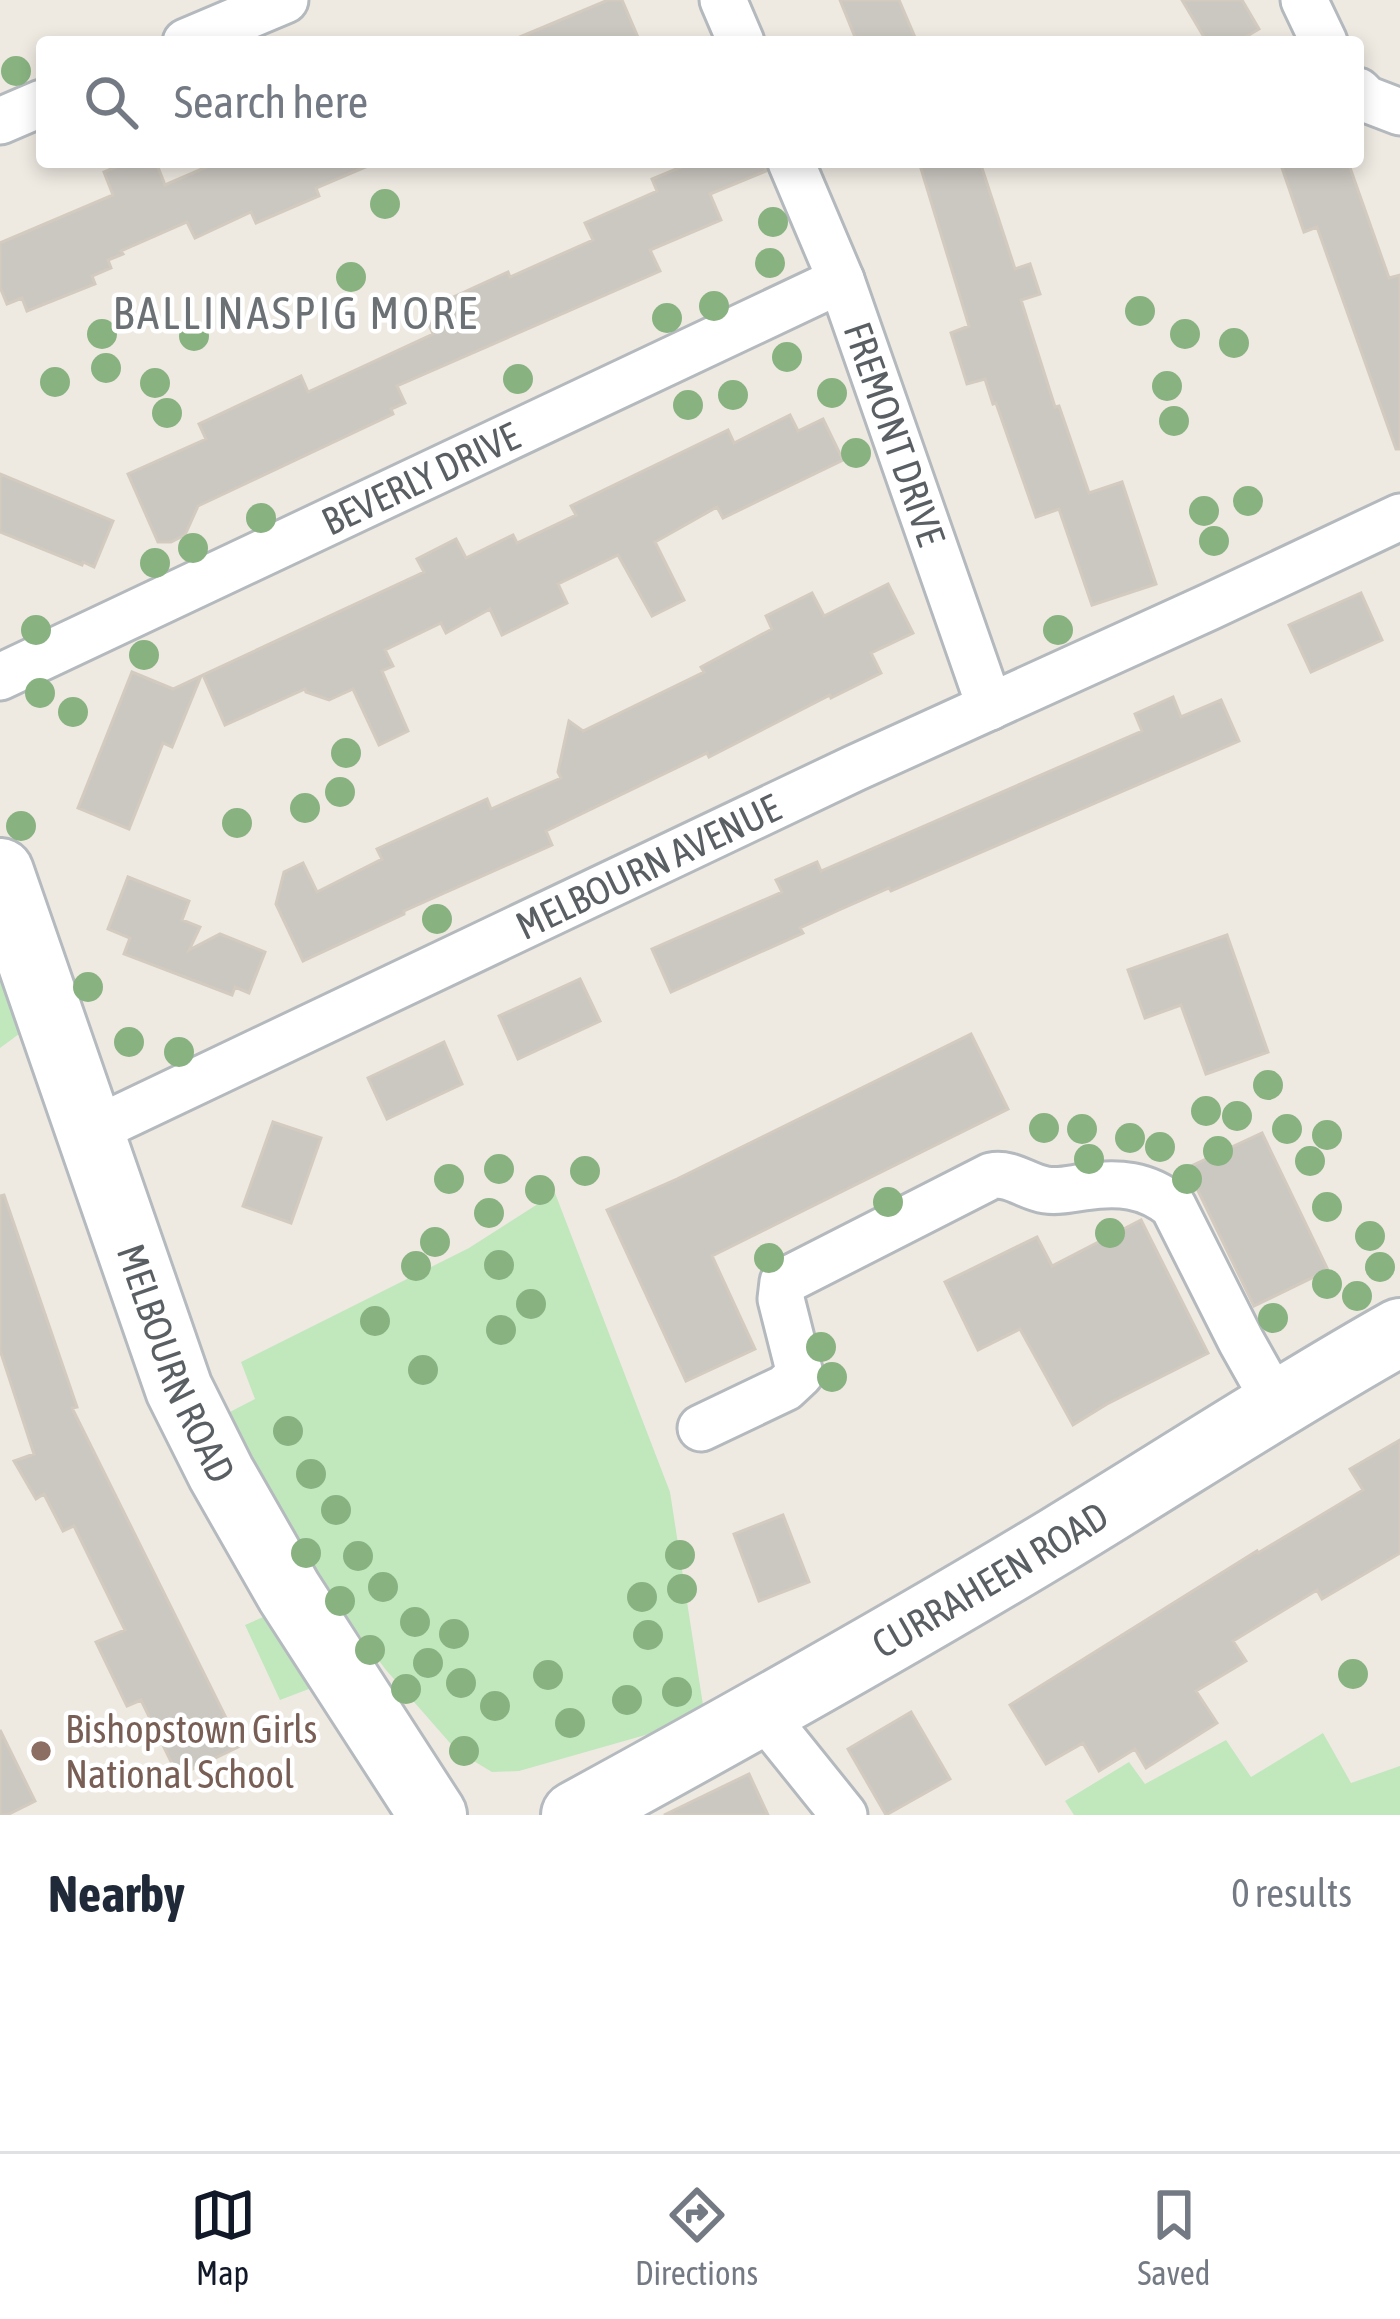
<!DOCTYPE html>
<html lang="en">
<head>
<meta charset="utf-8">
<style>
	body { margin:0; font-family:"Asap Condensed",sans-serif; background:#f2f2f3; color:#1f2937 }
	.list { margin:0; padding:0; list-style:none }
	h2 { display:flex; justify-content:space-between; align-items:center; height:156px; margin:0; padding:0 48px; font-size:51px }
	h2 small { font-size:39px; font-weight:400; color:#747a83 }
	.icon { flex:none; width:66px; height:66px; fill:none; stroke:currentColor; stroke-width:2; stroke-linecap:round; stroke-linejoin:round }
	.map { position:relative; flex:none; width:1400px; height:1815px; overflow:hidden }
	.search { position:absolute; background:#fff; box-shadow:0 6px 18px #0003; left:36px; right:36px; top:36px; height:132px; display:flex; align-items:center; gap:30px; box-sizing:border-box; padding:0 42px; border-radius:12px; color:#747a83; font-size:45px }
	.sheet { height:336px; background:#fff }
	nav { display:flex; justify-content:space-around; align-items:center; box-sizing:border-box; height:168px; border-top:3px solid #e0e1e3; background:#fff; font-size:33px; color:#747a83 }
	nav a { display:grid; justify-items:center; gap:6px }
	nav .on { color:#111827 }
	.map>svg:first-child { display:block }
</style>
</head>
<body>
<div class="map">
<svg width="1400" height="1815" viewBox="0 0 1400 1815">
	<rect width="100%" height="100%" fill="#eeeae2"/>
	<path fill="#c1e7bd" d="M0,969L19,1034L0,1048Z
		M555,1193L670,1492L705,1718L519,1771L492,1772L457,1751L386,1670L319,1581L224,1415L255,1399L241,1362L469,1248Z
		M270,1614L314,1687L280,1700L245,1625Z
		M1323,1733L1351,1783L1400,1766V1815H1074L1065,1801L1129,1762L1145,1784L1226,1740L1251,1777Z"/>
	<path fill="#cbc7c1" stroke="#d3cbc0" stroke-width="3" d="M608,0H622L640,42H508Z
		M840,0H899L917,42H857Z
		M1182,0H1242L1259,29L1237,42H1207Z
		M127,162H156L165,185L218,162H377L316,188L319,196L256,223L251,212L195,238L187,222L121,251L123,254L108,260L111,268L92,276L95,284L27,311L22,298L7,304L0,287V243L113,195L104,172Z
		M693,162H765L766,171L710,194L721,220L650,250L660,271L397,386L405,403L391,409L393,414L198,506L185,535L171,542H158L128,474L206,439L199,424L301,376L308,392L433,334L423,311L508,272L510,277L593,240L585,223L657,191L652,179Z
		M919,162H980L1015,269L1030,264L1040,294L1021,300L1055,407L1059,406L1089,493L1122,482L1156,584L1092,605L1059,509L1036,517L996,403L993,404L985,379L967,384L951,333L969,326Z
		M1280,162H1348L1389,278L1400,275V449H1396L1317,227L1304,232Z
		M790,415L798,431L823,419L843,460L723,518L717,507L655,542L684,600L652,616L618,555L558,584L567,603L502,635L490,609L446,633L441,623L385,650L393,666L382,671L408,731L379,745L353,689L329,700L306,692L305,689L225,725L203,675L424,572L417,559L456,539L466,558L513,535L517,543L576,515L571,506L728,430L734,443Z
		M0,474L113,521L94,567L83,562L82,565L0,532Z
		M888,584L913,633L871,653L881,673L831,698L830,695L709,757L707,753L546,831L552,845L404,911V914L303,961L276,904L284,872L303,863L317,892L382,859L377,849L487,799L491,809L561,778L558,772L569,721L583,731L704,672L701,667L772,629L766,616L812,593L824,616Z
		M1361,593L1382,640L1311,672L1289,625Z
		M132,672L173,689L201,676L172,747L163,743L129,829L78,808Z
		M1173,697L1181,717L1221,700L1239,741L891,891L889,888L839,910L800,928L803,933L671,992L652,949L782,892L776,880L817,862L821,871L1142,731L1135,714Z
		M128,877L189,901L182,920L200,927L189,950L220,934L265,952L249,993L235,987L232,995L124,954L130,938L108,929Z
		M1227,935L1268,1052L1206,1074L1181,1005L1145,1018L1128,970Z
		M580,979L600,1021L518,1059L499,1016Z
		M971,1034L1008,1109L712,1256L755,1349L686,1381L607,1210L677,1179Z
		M444,1042L462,1084L387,1119L368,1078Z
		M273,1122L321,1138L291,1223L243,1206Z
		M1262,1133L1328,1270L1254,1306L1187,1168Z
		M4,1195L77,1407L72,1408L240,1746L178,1776L141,1700L127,1706L96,1642L125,1630L74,1526L63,1531L44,1494L36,1499L14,1461L34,1454L0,1350V1196Z
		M1141,1220L1208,1353L1107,1404L1073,1425L1020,1329L978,1350L945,1282L1037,1237L1052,1266Z
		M1400,1440V1553L1322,1599L1317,1590L1233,1641L1246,1661L1196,1691L1217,1723L1146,1768L1135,1749L1099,1771L1083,1743L1046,1764L1010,1705L1257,1551L1258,1553L1363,1490L1350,1469Z
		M783,1515L809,1582L759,1601L734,1534Z
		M911,1712L950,1779L886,1815L848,1749Z
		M0,1730L35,1801L7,1815H0Z
		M749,1774L768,1815H664Z"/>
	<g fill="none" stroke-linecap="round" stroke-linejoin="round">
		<defs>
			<g id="street">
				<path d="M723,0L741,42"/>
				<path d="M1304,0L1324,42"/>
				<path d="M186,42L285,0"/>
				<path d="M1358,91L1366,99L1400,112"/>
				<path d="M0,121L42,103"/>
				<path id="s1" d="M791,162L841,280L990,707"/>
				<path id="s2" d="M0,677L841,280"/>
				<path id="s3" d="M90,1132L855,768L1209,607L1400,517"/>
				<path d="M701,1428L785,1388L800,1374L781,1299L783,1282L991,1176C1012,1172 1026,1187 1046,1190C1059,1192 1070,1189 1084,1187C1118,1182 1146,1184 1173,1206L1241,1341L1277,1405"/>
				<path d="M762,1713L844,1815"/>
			</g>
			<g id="secondary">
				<path id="s4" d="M0,872L179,1389L221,1473L289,1592L433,1815"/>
				<path id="s5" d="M575,1815C738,1726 899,1636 1058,1540C1172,1471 1284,1397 1400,1332"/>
			</g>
		</defs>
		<use href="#street" stroke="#b4b9bd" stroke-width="51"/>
		<use href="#secondary" stroke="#b5babf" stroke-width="72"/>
		<use href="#street" stroke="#fff" stroke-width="45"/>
		<use href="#secondary" stroke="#fff" stroke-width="66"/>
	</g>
	<g fill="#88b280">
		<circle cx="16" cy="71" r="15"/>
		<circle cx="385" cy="204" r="15"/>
		<circle cx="773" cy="222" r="15"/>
		<circle cx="770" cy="263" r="15"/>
		<circle cx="351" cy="277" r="15"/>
		<circle cx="714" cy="306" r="15"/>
		<circle cx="1140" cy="311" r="15"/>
		<circle cx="667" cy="318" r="15"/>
		<circle cx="102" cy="334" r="15"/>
		<circle cx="1185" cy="334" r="15"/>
		<circle cx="194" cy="336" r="15"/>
		<circle cx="1234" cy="343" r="15"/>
		<circle cx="787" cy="357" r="15"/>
		<circle cx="106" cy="368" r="15"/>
		<circle cx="518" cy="379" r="15"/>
		<circle cx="55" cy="382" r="15"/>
		<circle cx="155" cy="383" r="15"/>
		<circle cx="1167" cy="386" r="15"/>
		<circle cx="832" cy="393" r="15"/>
		<circle cx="733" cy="395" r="15"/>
		<circle cx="688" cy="405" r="15"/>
		<circle cx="167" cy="413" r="15"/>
		<circle cx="1174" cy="421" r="15"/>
		<circle cx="856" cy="453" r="15"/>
		<circle cx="1248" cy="501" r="15"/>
		<circle cx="1204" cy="511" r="15"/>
		<circle cx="261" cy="518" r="15"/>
		<circle cx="1214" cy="541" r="15"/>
		<circle cx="193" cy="548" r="15"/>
		<circle cx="155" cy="563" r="15"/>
		<circle cx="36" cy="630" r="15"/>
		<circle cx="1058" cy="630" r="15"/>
		<circle cx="144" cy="655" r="15"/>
		<circle cx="40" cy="693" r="15"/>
		<circle cx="73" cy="712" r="15"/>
		<circle cx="346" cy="753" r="15"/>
		<circle cx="340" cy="792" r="15"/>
		<circle cx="305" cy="808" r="15"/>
		<circle cx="237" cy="823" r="15"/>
		<circle cx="21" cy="826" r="15"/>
		<circle cx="437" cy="919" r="15"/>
		<circle cx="88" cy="987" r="15"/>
		<circle cx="129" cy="1042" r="15"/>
		<circle cx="179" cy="1052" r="15"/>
		<circle cx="1268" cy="1085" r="15"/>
		<circle cx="1206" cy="1111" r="15"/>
		<circle cx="1237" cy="1116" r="15"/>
		<circle cx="1044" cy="1128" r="15"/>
		<circle cx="1082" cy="1129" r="15"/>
		<circle cx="1287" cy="1129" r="15"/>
		<circle cx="1327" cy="1135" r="15"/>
		<circle cx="1130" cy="1138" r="15"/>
		<circle cx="1160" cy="1147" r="15"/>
		<circle cx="1218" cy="1151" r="15"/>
		<circle cx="1089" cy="1159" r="15"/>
		<circle cx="1310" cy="1161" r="15"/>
		<circle cx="499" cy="1169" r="15"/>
		<circle cx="585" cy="1171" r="15"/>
		<circle cx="449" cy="1179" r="15"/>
		<circle cx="1187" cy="1179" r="15"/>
		<circle cx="540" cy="1190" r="15"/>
		<circle cx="888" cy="1202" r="15"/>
		<circle cx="1327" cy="1207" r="15"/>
		<circle cx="489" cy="1213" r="15"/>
		<circle cx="1110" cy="1233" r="15"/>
		<circle cx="1370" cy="1236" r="15"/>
		<circle cx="435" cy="1242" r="15"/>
		<circle cx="769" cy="1258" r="15"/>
		<circle cx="499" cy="1265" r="15"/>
		<circle cx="416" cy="1266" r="15"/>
		<circle cx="1380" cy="1267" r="15"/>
		<circle cx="1327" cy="1284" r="15"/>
		<circle cx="1357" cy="1296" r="15"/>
		<circle cx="531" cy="1304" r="15"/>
		<circle cx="1273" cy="1318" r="15"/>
		<circle cx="375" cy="1321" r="15"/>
		<circle cx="501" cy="1330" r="15"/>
		<circle cx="821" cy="1347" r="15"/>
		<circle cx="423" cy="1370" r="15"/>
		<circle cx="832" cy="1377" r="15"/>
		<circle cx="288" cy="1431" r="15"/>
		<circle cx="311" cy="1474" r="15"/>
		<circle cx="336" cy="1510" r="15"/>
		<circle cx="306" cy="1553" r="15"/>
		<circle cx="680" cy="1555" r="15"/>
		<circle cx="358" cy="1556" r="15"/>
		<circle cx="383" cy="1587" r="15"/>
		<circle cx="682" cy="1589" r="15"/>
		<circle cx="642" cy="1597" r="15"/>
		<circle cx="340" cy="1601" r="15"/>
		<circle cx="415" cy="1622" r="15"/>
		<circle cx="454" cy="1634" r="15"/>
		<circle cx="648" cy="1635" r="15"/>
		<circle cx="370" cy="1650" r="15"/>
		<circle cx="428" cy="1663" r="15"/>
		<circle cx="1353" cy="1674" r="15"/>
		<circle cx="548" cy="1675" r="15"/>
		<circle cx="461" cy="1683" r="15"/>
		<circle cx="406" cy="1689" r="15"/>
		<circle cx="677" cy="1692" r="15"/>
		<circle cx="627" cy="1700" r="15"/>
		<circle cx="495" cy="1706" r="15"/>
		<circle cx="570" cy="1723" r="15"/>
		<circle cx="464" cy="1751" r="15"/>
	</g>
	<circle fill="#8d6e63" stroke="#fff" stroke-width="4.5" cx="41" cy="1751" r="12"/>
	<g text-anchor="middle" stroke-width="9" stroke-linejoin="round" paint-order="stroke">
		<g font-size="39" fill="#5a5f63" stroke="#fff">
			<text dy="14" stroke="none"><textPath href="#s1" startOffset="291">FREMONT DRIVE</textPath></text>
			<text dy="14" stroke="none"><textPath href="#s2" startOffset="465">BEVERLY DRIVE</textPath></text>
			<text dy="14" stroke="none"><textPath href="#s3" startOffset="618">MELBOURN AVENUE</textPath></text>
			<text dy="14" stroke="none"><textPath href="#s4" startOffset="522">MELBOURN ROAD</textPath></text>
			<text dy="14" stroke="none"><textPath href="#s5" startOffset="477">CURRAHEEN ROAD</textPath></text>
		</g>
		<g font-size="39" fill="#785e54" stroke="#fff" text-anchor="start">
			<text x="65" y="1743">Bishopstown Girls<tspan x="65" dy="45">National School</tspan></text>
		</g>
		<g font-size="45" letter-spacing="3" fill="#6b7175" stroke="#fff">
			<text x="296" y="329">BALLINASPIG MORE</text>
		</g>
	</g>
</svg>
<div class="search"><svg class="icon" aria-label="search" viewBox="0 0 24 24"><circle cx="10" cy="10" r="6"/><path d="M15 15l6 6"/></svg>Search here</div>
</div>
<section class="sheet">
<h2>Nearby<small>0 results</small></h2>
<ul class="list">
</ul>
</section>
<nav>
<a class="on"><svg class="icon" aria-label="map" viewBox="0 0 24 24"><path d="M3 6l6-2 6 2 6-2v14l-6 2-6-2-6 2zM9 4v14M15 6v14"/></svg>Map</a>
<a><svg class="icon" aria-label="directions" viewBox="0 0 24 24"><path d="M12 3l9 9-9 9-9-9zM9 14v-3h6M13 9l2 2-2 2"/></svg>Directions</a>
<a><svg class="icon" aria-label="saved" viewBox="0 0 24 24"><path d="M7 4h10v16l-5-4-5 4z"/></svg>Saved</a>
</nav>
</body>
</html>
